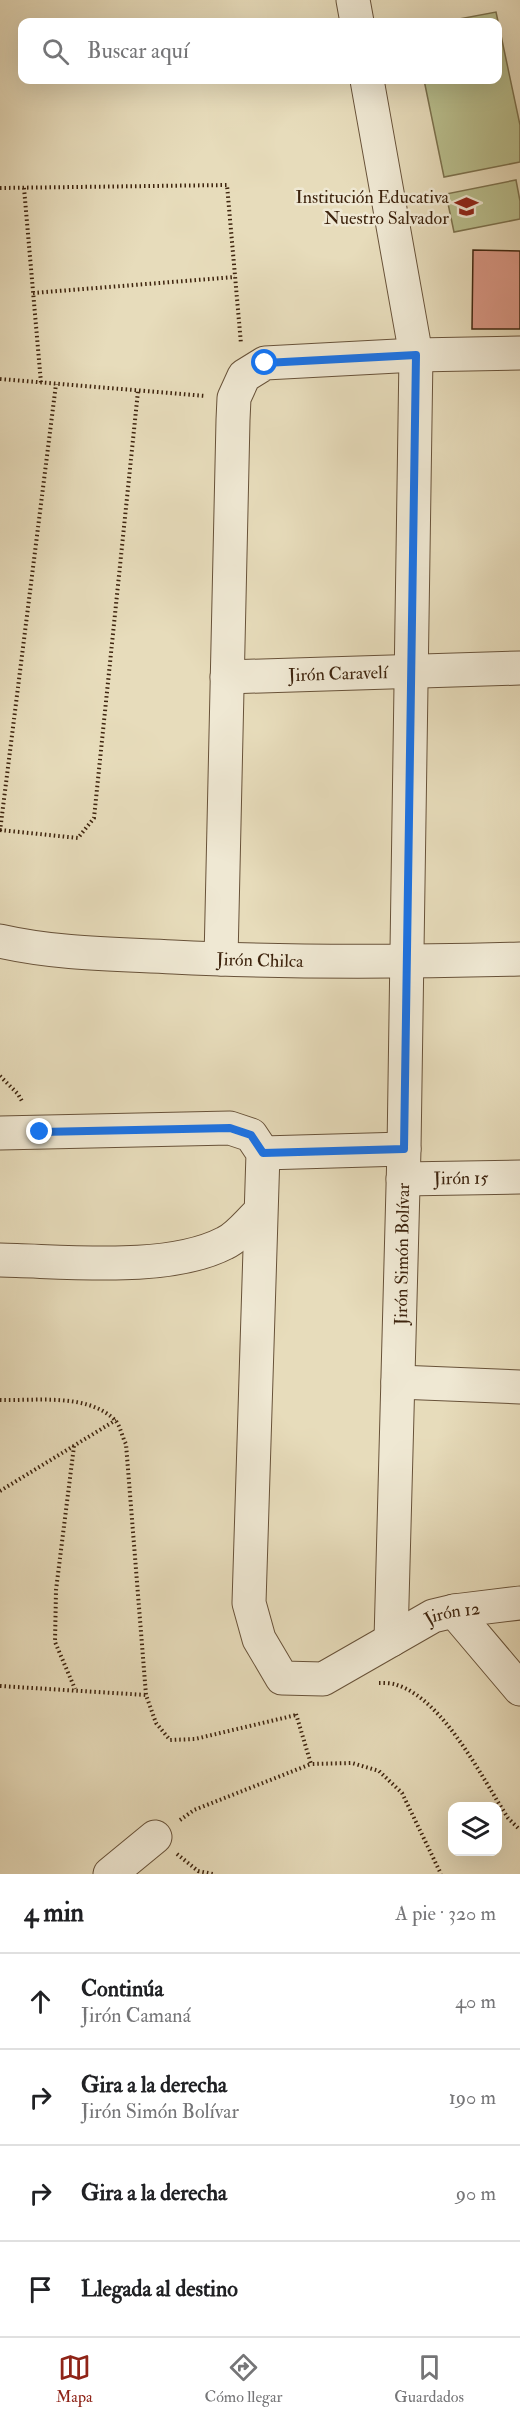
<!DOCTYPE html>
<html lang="es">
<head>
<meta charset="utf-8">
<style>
	body { margin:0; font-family:"IM FELL Double Pica",serif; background:#f6f6f6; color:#202124 }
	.controls { position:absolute; right:18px; bottom:18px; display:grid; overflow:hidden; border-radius:12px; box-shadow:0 6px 24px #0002 }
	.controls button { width:54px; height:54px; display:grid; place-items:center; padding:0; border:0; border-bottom:2px solid #e0e0e0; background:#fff; color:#202124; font:30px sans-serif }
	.stop { position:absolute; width:18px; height:18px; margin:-14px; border:4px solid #1a73e8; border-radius:50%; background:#fff }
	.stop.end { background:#1a73e8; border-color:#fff; box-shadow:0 2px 6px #0008 }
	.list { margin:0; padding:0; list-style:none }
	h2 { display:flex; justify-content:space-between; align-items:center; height:78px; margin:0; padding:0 24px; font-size:26px }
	h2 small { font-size:20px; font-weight:400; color:#757577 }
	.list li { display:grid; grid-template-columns:39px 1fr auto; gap:18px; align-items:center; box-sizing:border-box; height:96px; padding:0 24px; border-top:2px solid #e0e0e0 }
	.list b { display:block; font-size:22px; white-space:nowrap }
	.list p { margin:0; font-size:20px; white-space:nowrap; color:#757577 }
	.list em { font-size:20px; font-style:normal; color:#757577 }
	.icon { flex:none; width:33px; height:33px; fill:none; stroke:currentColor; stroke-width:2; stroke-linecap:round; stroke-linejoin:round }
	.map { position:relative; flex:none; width:520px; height:1874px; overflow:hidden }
	.search { position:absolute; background:#fff; box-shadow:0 6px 24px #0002; left:18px; right:18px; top:18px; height:66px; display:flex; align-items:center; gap:15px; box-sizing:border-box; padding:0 21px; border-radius:12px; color:#757577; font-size:22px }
	.sheet { height:462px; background:#fff }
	nav { display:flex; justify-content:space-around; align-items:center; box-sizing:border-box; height:84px; border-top:2px solid #e0e0e0; background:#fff; font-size:16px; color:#757577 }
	nav a { display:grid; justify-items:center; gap:3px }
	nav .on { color:#8f2418 }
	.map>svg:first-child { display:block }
</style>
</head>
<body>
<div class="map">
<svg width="520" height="1874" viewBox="0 0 520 1874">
	<rect width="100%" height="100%" fill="#e7dcbb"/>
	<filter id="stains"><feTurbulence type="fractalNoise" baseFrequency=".00333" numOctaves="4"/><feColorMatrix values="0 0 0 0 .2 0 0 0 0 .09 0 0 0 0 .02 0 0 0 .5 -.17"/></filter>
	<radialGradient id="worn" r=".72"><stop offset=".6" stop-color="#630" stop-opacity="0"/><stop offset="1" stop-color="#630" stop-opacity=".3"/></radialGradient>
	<path fill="#b9bf8e" stroke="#7c724e" stroke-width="1.5" d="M496,12L520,125V162L444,177L424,80H498V22H443Z
		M516,180L520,201V219L454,232L446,194Z"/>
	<path fill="#da9785" stroke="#3e240e" stroke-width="1.5" d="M473,250L520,251V329H472Z"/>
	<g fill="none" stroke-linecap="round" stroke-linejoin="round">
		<defs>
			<g id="minor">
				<path d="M353,0L357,22"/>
				<path d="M367,80L416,355L404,1149L391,1640"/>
				<path id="s1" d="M227,677L520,668"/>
				<path id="s2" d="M0,941C57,954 115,954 173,957C288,963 404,962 520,959"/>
				<path d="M221,959L233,420L234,398L244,376L265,363L416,355L520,353"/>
				<path id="s3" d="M0,1133L230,1128L251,1135L263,1153L249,1603L259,1639L282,1678L323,1679L433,1616L454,1611L520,1603"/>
				<path d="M263,1153L404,1149"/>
				<path id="s4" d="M403,1179L520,1177"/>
				<path d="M0,1260C65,1261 167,1273 225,1243C238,1237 249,1222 260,1212"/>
				<path d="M398,1382L520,1387"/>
				<path d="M454,1611L520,1689"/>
				<path d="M110,1874L155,1837"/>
			</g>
		</defs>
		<use href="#minor" stroke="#685239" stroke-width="35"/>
		<path stroke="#3e240e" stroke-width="4" stroke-dasharray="1.5 3" stroke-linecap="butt" d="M0,188L227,185L241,344
			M24,188L41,383
			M33,293L235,277
			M0,379L206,396
			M0,830L78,838L94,818L138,391
			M0,831L56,384
			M0,1076L18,1094L23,1103
			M0,1400C35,1401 86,1393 114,1419C120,1424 122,1437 126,1444L146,1695L156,1723L170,1740L195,1739L296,1715
			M74,1446L56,1590L55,1642L75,1689
			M0,1491L116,1420
			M379,1683C385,1683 392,1683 397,1685C444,1700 482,1778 508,1818L520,1830
			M0,1686L146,1695
			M296,1714L311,1764L352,1763L379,1771L402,1793L441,1874
			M180,1820L194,1810L311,1764
			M177,1854L198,1871L213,1874"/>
		<use href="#minor" stroke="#efe8d3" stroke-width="33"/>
	</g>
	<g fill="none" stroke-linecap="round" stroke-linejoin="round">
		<path stroke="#1a73e8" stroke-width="8" d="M40,1132L230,1128L251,1135L263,1153L404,1149L416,355L265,363"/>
	</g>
	<defs>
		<symbol id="school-bare" viewBox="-9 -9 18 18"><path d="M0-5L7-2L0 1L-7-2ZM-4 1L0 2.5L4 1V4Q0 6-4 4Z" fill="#8f2418" stroke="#efe8d3" stroke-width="2.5" paint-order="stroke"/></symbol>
	</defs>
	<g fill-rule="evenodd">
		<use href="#school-bare" x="450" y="190" width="33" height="33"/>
	</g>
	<g text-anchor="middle" stroke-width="5" stroke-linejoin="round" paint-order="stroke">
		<g font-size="18" fill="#3e240e" stroke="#efe8d3" text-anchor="end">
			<text x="449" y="203">Institución Educativa<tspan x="449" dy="21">Nuestro Salvador</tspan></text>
		</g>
		<g font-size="18" fill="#3e240e" stroke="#efe8d3">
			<text dy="6" stroke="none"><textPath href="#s1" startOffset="111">Jirón Caravelí</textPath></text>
			<text dy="6" stroke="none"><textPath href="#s2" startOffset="261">Jirón Chilca</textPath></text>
			<text dy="6" stroke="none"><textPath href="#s4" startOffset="58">Jirón 15</textPath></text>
			<text transform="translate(402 1254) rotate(-89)" y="6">Jirón Simón Bolívar</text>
			<text dy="6" stroke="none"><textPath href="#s3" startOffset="994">Jirón 12</textPath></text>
		</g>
	</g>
	<rect width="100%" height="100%" filter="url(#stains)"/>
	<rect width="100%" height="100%" fill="url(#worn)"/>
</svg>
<div class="controls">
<button><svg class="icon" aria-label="layers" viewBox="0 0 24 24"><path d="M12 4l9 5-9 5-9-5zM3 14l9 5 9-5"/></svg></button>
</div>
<div class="stop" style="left:265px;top:363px"></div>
<div class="stop end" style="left:40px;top:1132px"></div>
<div class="search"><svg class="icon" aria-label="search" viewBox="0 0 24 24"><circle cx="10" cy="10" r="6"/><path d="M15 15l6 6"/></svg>Buscar aquí</div>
</div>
<section class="sheet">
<h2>4 min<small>A pie · 320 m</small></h2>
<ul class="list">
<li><svg class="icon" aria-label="ahead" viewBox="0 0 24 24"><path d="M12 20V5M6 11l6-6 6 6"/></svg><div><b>Continúa</b><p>Jirón Camaná</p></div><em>40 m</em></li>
<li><svg class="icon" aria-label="right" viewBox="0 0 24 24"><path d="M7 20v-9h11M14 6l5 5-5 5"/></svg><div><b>Gira a la derecha</b><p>Jirón Simón Bolívar</p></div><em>190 m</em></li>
<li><svg class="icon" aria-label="right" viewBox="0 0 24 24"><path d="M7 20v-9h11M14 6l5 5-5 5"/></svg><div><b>Gira a la derecha</b></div><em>90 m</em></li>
<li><svg class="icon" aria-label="arrive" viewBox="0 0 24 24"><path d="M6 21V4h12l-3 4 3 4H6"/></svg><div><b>Llegada al destino</b></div></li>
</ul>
</section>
<nav>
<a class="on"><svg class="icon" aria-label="map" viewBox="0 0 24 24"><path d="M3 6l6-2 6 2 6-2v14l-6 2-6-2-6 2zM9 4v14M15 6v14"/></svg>Mapa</a>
<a><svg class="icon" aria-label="directions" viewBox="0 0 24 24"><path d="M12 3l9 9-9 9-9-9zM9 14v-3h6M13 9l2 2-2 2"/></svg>Cómo llegar</a>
<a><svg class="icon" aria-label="saved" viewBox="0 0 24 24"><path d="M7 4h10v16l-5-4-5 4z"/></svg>Guardados</a>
</nav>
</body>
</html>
